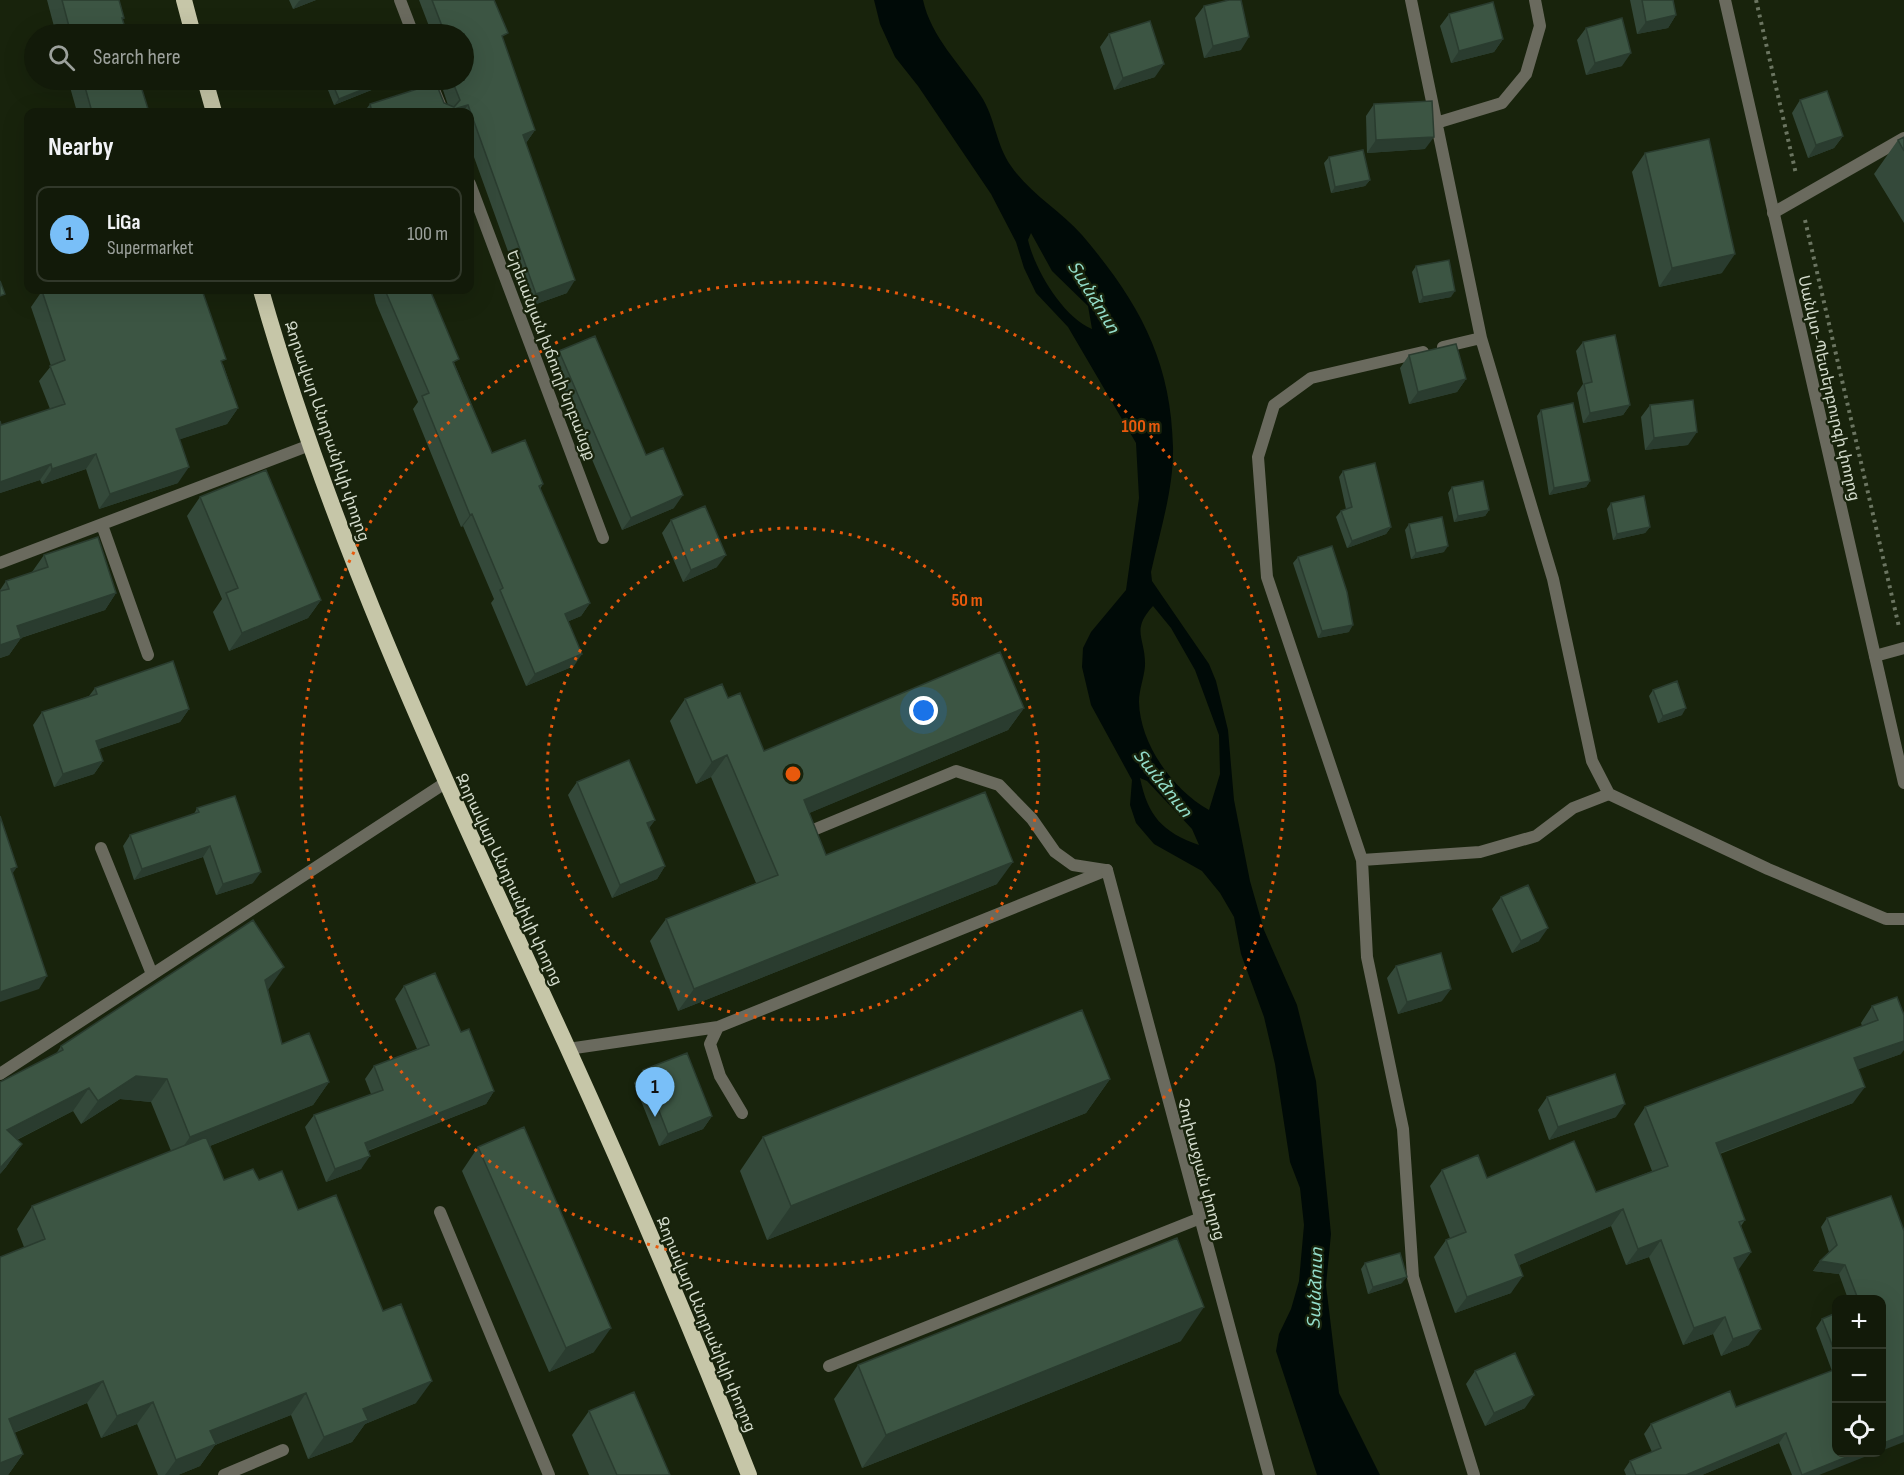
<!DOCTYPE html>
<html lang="en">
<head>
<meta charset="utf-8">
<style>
	body { margin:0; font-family:"Sofia Sans Condensed","Noto Sans Armenian",sans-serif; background:#1f2717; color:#f1f3f6 }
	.controls { position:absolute; right:18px; bottom:18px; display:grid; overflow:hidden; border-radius:12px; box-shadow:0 6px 24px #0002 }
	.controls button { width:54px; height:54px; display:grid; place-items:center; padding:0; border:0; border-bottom:2px solid #31382a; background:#121a09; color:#f1f3f6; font:30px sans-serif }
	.you { position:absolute; left:924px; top:711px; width:21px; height:21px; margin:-15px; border:4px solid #fff; border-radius:50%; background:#1a73e8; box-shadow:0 0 0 9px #1a73e833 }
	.badge { display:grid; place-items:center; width:39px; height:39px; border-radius:50%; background:#79bff8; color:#111; font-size:20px; font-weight:700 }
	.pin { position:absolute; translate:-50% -50px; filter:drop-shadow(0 2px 3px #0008) }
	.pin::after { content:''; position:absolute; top:32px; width:21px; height:18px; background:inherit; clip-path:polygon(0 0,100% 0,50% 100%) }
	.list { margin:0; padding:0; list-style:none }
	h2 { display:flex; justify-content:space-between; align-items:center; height:78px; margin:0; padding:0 24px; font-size:26px }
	h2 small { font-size:20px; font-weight:400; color:#9ca19c }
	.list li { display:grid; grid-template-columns:39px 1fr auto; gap:18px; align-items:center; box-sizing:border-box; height:96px; margin:0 12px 12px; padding:0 12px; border:2px solid #31382a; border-radius:12px }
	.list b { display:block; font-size:22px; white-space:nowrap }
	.list p { margin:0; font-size:20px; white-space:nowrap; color:#9ca19c }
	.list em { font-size:20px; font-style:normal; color:#9ca19c }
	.icon { flex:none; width:33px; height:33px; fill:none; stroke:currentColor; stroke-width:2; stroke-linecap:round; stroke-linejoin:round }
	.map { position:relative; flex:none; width:1904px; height:1475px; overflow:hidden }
	.search { position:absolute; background:#121a09; box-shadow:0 6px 24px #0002; left:24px; top:24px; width:450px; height:66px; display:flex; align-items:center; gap:15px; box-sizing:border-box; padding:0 21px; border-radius:33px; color:#9ca19c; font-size:22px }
	.panel { position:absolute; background:#121a09; box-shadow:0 6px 24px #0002; left:24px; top:108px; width:450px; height:186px; border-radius:12px }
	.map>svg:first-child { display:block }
</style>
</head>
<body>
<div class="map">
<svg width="1904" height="1475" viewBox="0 0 1904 1475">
	<rect width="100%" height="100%" fill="#18230c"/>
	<path fill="#000a07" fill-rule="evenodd" d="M874,0H923C931,37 960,64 981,96C995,117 996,145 1011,166C1030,194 1060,210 1082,235C1138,301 1171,359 1173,447C1174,488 1160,531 1151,572L1152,581L1209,664L1216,681L1228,730L1234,800L1250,881L1264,930L1297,1005L1316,1081L1331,1234L1326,1285L1339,1393L1380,1475H1317L1276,1351L1279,1334L1291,1309L1299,1281L1304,1225L1300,1188L1290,1162L1275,1064L1264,1017L1241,954L1234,917L1220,893L1202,871L1154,844L1136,823L1130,805L1132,780L1091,705L1082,667L1083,648L1091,632L1126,590L1139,498L1136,443L1068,327L1036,293L1024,268L1016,242L991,194L918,86L895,57L880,24ZM1031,233L1052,271L1088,306L1092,329C1063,317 1035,270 1028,240ZM1153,606L1171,628L1195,670L1219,735L1220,774L1209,810C1173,790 1140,744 1139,702C1139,690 1144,678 1145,666C1146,638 1130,631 1153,606ZM1140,778L1147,781L1192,829L1199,845C1162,832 1148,816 1140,778Z"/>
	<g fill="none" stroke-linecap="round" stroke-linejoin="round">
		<path stroke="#6b7561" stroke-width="4" stroke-dasharray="3 4.5" stroke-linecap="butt" d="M1756,0L1796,174
			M1805,220L1899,627"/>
		<path stroke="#6a6a5e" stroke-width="12" d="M1411,0L1481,338L1553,579L1592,761L1609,794L1768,869L1886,919H1904
			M1436,123L1502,103L1526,74L1540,26L1535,0
			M1773,213L1904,138
			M1443,347L1481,338
			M1423,352L1311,378L1274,405L1258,457L1267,577L1362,860L1367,957L1403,1129L1413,1277L1474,1475
			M1875,656L1904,648
			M806,833L956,771L999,785L1032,819L1055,852L1073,865L1105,870
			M1362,860L1480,852L1536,836L1573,808L1609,794
			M568,1049L718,1027
			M742,1113L720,1076L710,1044L718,1027L1107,870
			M440,1212L549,1475
			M829,1366L1198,1219
			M224,1475L283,1450"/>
		<path stroke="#6a6a5e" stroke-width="12" d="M400,0L413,34
			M430,80L443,112
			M470,184L603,538
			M102,525L148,655
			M0,563L310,445
			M101,848L152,974
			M1107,870L1269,1475
			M0,1074L445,783"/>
		<path stroke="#6a6a5e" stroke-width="12" d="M1725,0L1904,783"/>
		<path stroke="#c6c6a8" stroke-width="16" d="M184,0L193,34
			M205,80L214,112
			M261,290C335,551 452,796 565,1042C630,1185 692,1329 749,1475"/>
	</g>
	<path fill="#34493a" d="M47,0H119L124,18L122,20L127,34H56Z
		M289,0H316L293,9Z
		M419,0H494L503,40L535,130L526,143L567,293L528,307L470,146V112H364L370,104L444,103L448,105L443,90L450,81L449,80H464V34H432Z
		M1630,0H1673L1676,15L1668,28L1637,34Z
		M1204,6L1241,50L1204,58L1195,18Z
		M1449,14L1503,39L1494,52L1451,63L1440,26Z
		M1586,28L1622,66L1586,75L1577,40Z
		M1109,34L1155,77L1114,90L1100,47Z
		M68,80H139L149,112H77Z
		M324,80H377L374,89L334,105Z
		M1800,100L1843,136L1834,148L1808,158L1792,113Z
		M1374,104L1425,149L1367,153L1366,116Z
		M1904,137V223L1874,174L1898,140Z
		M1645,153L1722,273L1659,287L1632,172Z
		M1329,157L1370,180L1365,186L1331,193L1324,163Z
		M1416,266L1451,297L1419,303L1412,272Z
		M373,290H430L455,365L492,453L543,484L540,489L590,603L581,616L569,621L574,666L526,686L491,603L494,599L463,526L461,527L413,409L418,402L376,303Z
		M42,291L223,364L238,408L227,424L180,439L178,483L99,509L86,469L42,484L40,480L0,493V421L1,425L50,409L39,381L51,366L31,307Z
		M1583,342L1630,405L1623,415L1583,423L1577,393L1583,384L1576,351Z
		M559,351L646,455L674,508L622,530L551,363Z
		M1409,355L1466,379L1457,392L1409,404L1400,368Z
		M1650,405L1688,445L1645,450L1641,417Z
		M1541,410L1590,481L1586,487L1549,495L1537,416Z
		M1343,471L1391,527L1386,534L1347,548L1336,517L1341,511L1346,509L1339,477Z
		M1452,487L1489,510L1485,516L1454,522L1448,493Z
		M200,497L321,600L308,618L229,651L213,612L222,599L187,516Z
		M1611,503L1650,527L1645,533L1613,540L1607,509Z
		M671,520L717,567L683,582L662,533Z
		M1409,524L1444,552L1411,559L1405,530Z
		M44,555L116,593L105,610L21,638L9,655L0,658V590L6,581L32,572Z
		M1298,557L1349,632L1318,638L1293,563Z
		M95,688L189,709L180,722L99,749L103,761L94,774L54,787L33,725L42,712L89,696Z
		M1653,690L1682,715L1658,723L1649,696Z
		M728,698L764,751L1024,708L1008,730L809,813L826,855L997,884L678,1011L650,941L666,919L756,883L711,777L696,784L670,721L685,699Z
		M577,782L655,820L649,828L665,866L657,879L612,898L568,795Z
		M197,808L253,883L216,895L203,857L134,880L123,846L130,835L194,814Z
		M1501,897L1539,941L1512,953L1492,909Z
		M1396,966L1442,1001L1398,1014L1387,978Z
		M404,986L461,1032L494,1091L486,1104L368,1151L361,1169L326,1182L305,1127L314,1115L371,1094L365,1079L374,1066L417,1049L395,999Z
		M268,990L282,1044L329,1082L313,1105L210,1146L224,1180H259L298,1210L416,1403L365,1424L352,1442L308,1459L291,1415L215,1445L200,1466L178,1475H158L137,1424L101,1438L87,1403L14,1433L23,1454L8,1475H0L24,1247L17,1229L32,1206L171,1151L151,1102L120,1099L81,1124L73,1111L17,1140L22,1144L6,1167L0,1174L56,1054L61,1046Z
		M1872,1006L1901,1054L1858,1069L1853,1103L1720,1154L1745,1220L1741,1226L1751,1252L1738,1269L1749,1345L1721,1356L1713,1334L1683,1345L1649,1257L1626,1265L1611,1226L1519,1265L1511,1293L1455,1313L1434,1257L1446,1240L1450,1238L1430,1186L1442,1170L1487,1178L1596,1192L1652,1171L1634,1124L1645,1107L1862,1026L1861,1023Z
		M643,1070L712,1116L703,1129L659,1146L634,1083Z
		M1110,1079L1086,1113L767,1240L740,1171L763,1137Z
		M1547,1097L1616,1117L1549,1140L1538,1110Z
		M478,1147L594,1352L549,1372L462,1171Z
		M1891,1196L1881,1299H1848L1839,1274L1813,1271L1820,1261L1829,1252L1821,1227L1827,1218Z
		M1365,1263L1402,1283L1368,1294L1361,1269Z
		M1836,1313V1452L1819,1475H1792L1779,1443L1702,1475H1626L1624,1470L1630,1461L1652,1452L1644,1434L1651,1424L1736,1407L1832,1371L1816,1328L1822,1319Z
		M1181,1341L862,1468L834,1399L858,1365Z
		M1475,1371L1525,1408L1485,1426L1466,1384Z
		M589,1411L670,1475H589L572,1435Z"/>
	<path fill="#2a3c2f" d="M301,0H316L293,9L299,1Z
		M1676,15L1668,28L1637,34L1646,22Z
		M1249,37L1241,50L1204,58L1213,46Z
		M1503,39L1494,52L1451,63L1459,51Z
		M1631,53L1622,66L1586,75L1595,63Z
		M1164,64L1155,77L1114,90L1123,78Z
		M379,83L374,89L334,105L339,99Z
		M468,105L463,112H444Z
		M535,130L526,143L514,147L523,135Z
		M1843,136L1834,148L1808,158L1816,145Z
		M1434,137L1425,149L1367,153L1376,140Z
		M1370,180L1365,186L1331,193L1335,187Z
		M1735,254L1722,273L1659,287L1672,268Z
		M575,280L567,293L528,307L536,294Z
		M1455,291L1451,297L1419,303L1423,297Z
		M1466,379L1457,392L1409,404L1418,392Z
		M1630,405L1623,415L1583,423L1590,413Z
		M238,408L227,424L166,444L176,429Z
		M1697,432L1688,445L1645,450L1654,438Z
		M96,454L86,469L42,484L52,469Z
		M51,464L40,480L0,493V482Z
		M189,467L178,483L99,509L110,494Z
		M1590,481L1586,487L1549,495L1554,488Z
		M683,495L674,508L622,530L631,518Z
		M1489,510L1485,516L1454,522L1458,516Z
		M472,514L463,526L461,527L470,515Z
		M1391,527L1386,534L1347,548L1352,541Z
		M1650,527L1645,533L1613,540L1617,534Z
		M1448,546L1444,552L1411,559L1416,553Z
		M726,555L717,567L683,582L691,570Z
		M116,593L105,610L5,643L17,626Z
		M321,600L308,618L229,651L242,633Z
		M590,603L581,616L557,626L565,614Z
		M1353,625L1349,632L1318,638L1322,631Z
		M21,638L9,655L0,658V645Z
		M582,654L574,666L526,686L535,674Z
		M1024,708L1008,730L788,822L804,800Z
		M1686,708L1682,715L1658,723L1663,716Z
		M189,709L180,722L87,753L96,741Z
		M727,755L711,777L696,784L712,762Z
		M103,761L94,774L54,787L63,774Z
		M655,820L646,832L647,823Z
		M210,846L203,857L134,880L142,869Z
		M1013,862L997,884L678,1011L694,989Z
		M665,866L657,879L612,898L620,885Z
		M17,867L8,880L11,869Z
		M261,872L253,883L216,895L223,884Z
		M1548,928L1539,941L1512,953L1521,941Z
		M284,967L268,990L249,1003L265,980Z
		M47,976L39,989L0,1002V992Z
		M1451,989L1442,1001L1398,1014L1407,1002Z
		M1904,1041V1050L1901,1054L1843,1075L1854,1058Z
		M136,1076L167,1079L151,1102L120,1099L81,1124L98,1101Z
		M1110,1079L1086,1113L767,1240L791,1206Z
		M329,1082L313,1105L174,1160L190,1137Z
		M1865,1087L1853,1103L1704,1159L1716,1143Z
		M89,1088L73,1111L0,1148L7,1130Z
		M494,1091L486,1104L356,1155L365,1143Z
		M1625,1104L1616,1117L1549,1140L1558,1127Z
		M712,1116L703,1129L659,1146L668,1134Z
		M22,1144L6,1167L0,1174V1168Z
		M370,1156L361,1169L326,1182L335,1169Z
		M1623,1209L1611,1226L1503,1272L1515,1255Z
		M1661,1240L1649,1257L1626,1265L1638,1249Z
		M1751,1252L1739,1269L1722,1275L1734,1258Z
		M1820,1261L1845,1265L1839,1274L1813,1271Z
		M1523,1276L1511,1293L1455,1313L1467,1297Z
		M1407,1277L1402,1283L1368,1294L1373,1287Z
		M1204,1307L1181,1341L862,1468L886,1435Z
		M1725,1317L1713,1334L1683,1345L1694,1328Z
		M611,1328L594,1352L549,1372L566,1348Z
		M1761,1329L1749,1345L1721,1356L1733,1339Z
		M103,1381L87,1403L0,1438L9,1419Z
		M432,1381L416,1403L365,1424L352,1442L308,1459L324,1437L363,1409Z
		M306,1393L291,1415L215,1445L200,1466L178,1475H165L176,1460L210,1431Z
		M1534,1395L1525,1408L1485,1426L1494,1413Z
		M153,1402L137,1424L101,1438L117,1416Z
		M1786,1433L1779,1443L1702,1475H1686Z
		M1904,1435V1442L1881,1451V1444Z
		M1859,1452H1877L1819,1475H1802Z
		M23,1454L8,1475H0V1463Z"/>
	<path fill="#3c5543" stroke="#2a3c2f" stroke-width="1.5" d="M62,0H119L124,18H122L127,34H71Z
		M432,0H494L508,33L502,36L535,130L523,135L575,280L536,294L468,105L444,112H372L370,104L436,83L444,103L454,107L460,100L452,80H464V34H445Z
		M1229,0H1241L1249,37L1213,46L1204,6Z
		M1642,0H1673L1676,15L1646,22Z
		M1493,2L1503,39L1459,51L1449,14Z
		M1622,18L1631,53L1595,63L1586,28Z
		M1150,21L1164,64L1123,78L1109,34Z
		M83,80H139L149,112H92Z
		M331,80H377L379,83L339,99Z
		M1827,91L1843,136L1816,145L1800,100Z
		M1432,101L1434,137L1376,140L1374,104Z
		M1904,137V151L1898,140Z
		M1709,139L1735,254L1672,268L1645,153Z
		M1363,150L1370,180L1335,187L1329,157Z
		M1449,260L1455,291L1423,297L1416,266Z
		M0,281L5,294L0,296Z
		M48,290H202L226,359L221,361L238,408L176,429L189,467L110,494L96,454L52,469L51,464L0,482V421L1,425L65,404L50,366L65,360L42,291Z
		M385,290H430L459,359L453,362L492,453L525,440L543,484L539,486L590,603L565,614L582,654L535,674L500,590L503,588L472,514L470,515L422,396L429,393Z
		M1615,335L1630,405L1590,413L1584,384L1592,382L1583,342Z
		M595,336L646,455L663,448L683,495L631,518L559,351Z
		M1456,344L1466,379L1418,392L1409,355Z
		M1693,400L1697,432L1654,438L1650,405Z
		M1573,403L1590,481L1554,488L1541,410Z
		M1375,463L1391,527L1352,541L1341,511L1352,507L1343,471Z
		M266,470L321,600L242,633L226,593L238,588L200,497Z
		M1483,481L1489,510L1458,516L1452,487Z
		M1644,496L1650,527L1617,534L1611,503Z
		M705,506L726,555L691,570L671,520Z
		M1442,517L1448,546L1416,553L1409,524Z
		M98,537L116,593L17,626L21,638L0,645V591L9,589L6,581L48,567L44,555Z
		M1332,546L1347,592L1353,625L1322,631L1298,557Z
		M1000,652L1024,708L804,800L826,855L985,792L1013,862L694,989L666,919L778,875L727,755L712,762L685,699L722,684L728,698L740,693L764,751Z
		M173,661L189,709L96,741L103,761L63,774L42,712L97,694L95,688Z
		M1677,681L1686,708L1663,716L1653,690Z
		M629,760L655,820L647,823L665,866L620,885L577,782Z
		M235,796L261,872L223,884L210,846L142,869L130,835L199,812L197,808Z
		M0,816L17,867L11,869L47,976L0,992Z
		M1528,885L1548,928L1521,941L1501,897Z
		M253,920L284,967L265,980L282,1044L309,1033L329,1082L190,1137L167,1079L136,1076L98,1101L89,1088L7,1130L22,1144L0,1168V1082L63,1050L61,1046Z
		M1441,953L1451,989L1407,1002L1396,966Z
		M435,973L461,1032L469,1029L494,1091L365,1143L370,1156L335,1169L314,1115L383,1090L374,1066L429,1045L404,986Z
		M1897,997L1904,1015V1041L1854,1058L1865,1087L1716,1143L1745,1220L1739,1222L1751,1252L1734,1258L1761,1329L1733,1339L1725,1317L1694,1328L1661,1240L1638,1249L1623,1209L1515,1255L1523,1276L1467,1297L1446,1240L1466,1232L1442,1170L1478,1155L1487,1178L1574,1141L1596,1192L1668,1166L1645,1107L1878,1020L1872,1006Z
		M1082,1010L1110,1079L791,1206L763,1137Z
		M687,1053L712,1116L668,1134L643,1070Z
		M1615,1074L1625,1104L1558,1127L1547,1097Z
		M524,1127L611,1328L566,1348L478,1147Z
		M206,1137L224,1180L253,1169L259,1180L282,1171L298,1210L336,1195L383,1311L401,1304L432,1381L363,1409L368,1420L324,1437L306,1393L210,1431L216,1444L176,1460L153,1402L117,1416L103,1381L9,1419L23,1454L0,1463V1257L45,1239L32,1206Z
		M1891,1196L1904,1231V1435L1881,1444V1299H1858L1845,1265L1820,1261L1837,1245L1827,1218Z
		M1177,1238L1204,1307L886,1435L858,1365Z
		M1400,1253L1407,1277L1373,1287L1365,1263Z
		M1836,1313V1355L1822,1319Z
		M1515,1353L1534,1395L1494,1413L1475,1371Z
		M1836,1369V1452H1859L1802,1475L1786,1433L1686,1475H1636L1630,1461L1661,1448L1651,1424L1730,1391L1736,1407Z
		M634,1392L670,1475H617L589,1411Z"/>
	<g fill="none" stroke="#e8590c" stroke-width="3" stroke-dasharray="3 6">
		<circle cx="793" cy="774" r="246"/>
		<circle cx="793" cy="774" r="492"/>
	</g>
	<g text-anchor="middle" stroke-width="4.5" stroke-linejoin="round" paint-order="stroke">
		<g font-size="16" fill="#d3dbcc" stroke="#18230c">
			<text transform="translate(552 355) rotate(69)" y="6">Երեւանյան խճուղի նրբանցք</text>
			<text transform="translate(1830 388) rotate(77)" y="6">Սանկտ-Պետերբուրգի փողոց</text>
			<text transform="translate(328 431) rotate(71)" y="6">Զորավար Անդրանիկի փողոց</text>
			<text transform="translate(510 879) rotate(65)" y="6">Զորավար Անդրանիկի փողոց</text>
			<text transform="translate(1202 1169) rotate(75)" y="6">Չուխաջյան փողոց</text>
			<text transform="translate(707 1324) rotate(67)" y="6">Զորավար Անդրանիկի փողոց</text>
		</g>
		<g font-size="18" font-style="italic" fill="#93ddca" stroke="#18230c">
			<text transform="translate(1094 297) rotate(58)" y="6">Տանձուտ</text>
			<text transform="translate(1163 783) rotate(51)" y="6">Տանձուտ</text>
			<text transform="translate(1315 1288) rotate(-88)" y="6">Տանձուտ</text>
		</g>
	</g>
	<circle cx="793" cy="774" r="9" fill="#e8590c" stroke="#18230c" stroke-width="3"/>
	<g font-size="18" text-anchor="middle" font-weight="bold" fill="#e8590c" stroke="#18230c" stroke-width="4.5" stroke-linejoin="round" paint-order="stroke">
		<text x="1141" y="432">100 m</text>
		<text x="967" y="606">50 m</text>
	</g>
</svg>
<div class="controls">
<button>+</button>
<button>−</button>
<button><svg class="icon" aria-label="locate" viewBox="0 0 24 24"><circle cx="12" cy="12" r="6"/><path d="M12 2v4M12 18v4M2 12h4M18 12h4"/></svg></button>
</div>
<div class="you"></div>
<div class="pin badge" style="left:655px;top:1117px">1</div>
<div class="search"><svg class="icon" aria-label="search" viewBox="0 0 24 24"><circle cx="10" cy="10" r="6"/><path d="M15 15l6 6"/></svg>Search here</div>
<section class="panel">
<h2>Nearby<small></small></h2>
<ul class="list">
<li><span class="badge">1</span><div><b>LiGa</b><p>Supermarket</p></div><em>100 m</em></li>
</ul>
</section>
</div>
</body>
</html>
